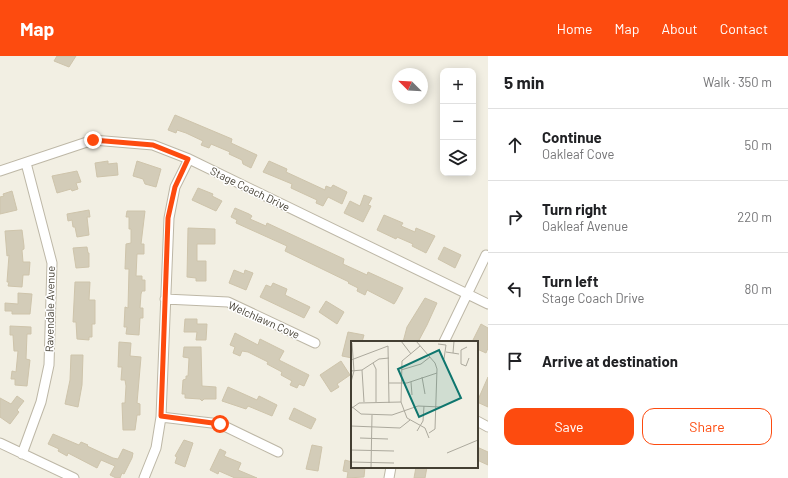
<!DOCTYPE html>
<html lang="en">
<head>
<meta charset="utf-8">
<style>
	body { margin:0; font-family:Barlow,sans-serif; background:#f6f6f6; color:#202124 }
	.controls { position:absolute; right:12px; top:12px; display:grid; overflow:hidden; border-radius:8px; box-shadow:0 2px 10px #0003 }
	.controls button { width:36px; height:36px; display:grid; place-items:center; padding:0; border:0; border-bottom:1px solid #e0e0e0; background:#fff; color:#202124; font:20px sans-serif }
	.compass { position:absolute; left:392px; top:12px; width:36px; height:36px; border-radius:50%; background:#fff; box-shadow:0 2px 10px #0003; rotate:294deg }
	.stop { position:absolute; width:12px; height:12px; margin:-9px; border:3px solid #fd4b0f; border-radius:50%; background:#fff }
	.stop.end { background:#fd4b0f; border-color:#fff; box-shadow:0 1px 4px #0008 }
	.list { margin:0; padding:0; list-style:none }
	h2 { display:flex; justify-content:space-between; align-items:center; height:52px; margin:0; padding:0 16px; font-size:17px }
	h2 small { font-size:13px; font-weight:400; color:#757577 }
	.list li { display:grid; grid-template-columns:26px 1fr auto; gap:12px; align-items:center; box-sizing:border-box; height:72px; padding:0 16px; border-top:1px solid #e0e0e0 }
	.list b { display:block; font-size:15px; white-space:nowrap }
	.list p { margin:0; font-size:13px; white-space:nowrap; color:#757577 }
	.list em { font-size:13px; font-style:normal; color:#757577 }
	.actions { display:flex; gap:8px; padding:12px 16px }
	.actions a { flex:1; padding:9px 0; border:1px solid #fd4b0f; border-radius:12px; text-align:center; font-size:14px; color:#fd4b0f }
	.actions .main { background:#fd4b0f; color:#fff }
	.icon { flex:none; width:22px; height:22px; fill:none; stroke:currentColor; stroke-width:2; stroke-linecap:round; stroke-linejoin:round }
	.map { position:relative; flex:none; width:488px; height:422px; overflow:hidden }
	header { display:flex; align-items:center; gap:24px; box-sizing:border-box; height:56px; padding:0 20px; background:#fd4b0f; color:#fff }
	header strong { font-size:19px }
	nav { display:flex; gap:22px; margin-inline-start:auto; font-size:14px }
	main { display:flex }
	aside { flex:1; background:#fff }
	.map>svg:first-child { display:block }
</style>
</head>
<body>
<header>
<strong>Map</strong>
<nav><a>Home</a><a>Map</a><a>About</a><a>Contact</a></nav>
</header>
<main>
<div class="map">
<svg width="488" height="422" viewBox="0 0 488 422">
	<rect width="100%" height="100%" fill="#f2efe3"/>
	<path fill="#d3ccb8" stroke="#cec4ab" d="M57,0H76L69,11L54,5Z
		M175,59L232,83L231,87L257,99L251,112L243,108L242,104L229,98L230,96L211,88L209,92L201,89L203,85L186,77L177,74L176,77L168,74Z
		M108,105V108L117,107L118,119L97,121L95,107Z
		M137,105L161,113L156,131L145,128L143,123L133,120Z
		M269,105L287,113L286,116L325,134L326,130L331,132L333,129L347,136L342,148L328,141L323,150L316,147L317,144L291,132L292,128L263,116Z
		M77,115L81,126L76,127L78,133L72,135L71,133L57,137L52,120Z
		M198,132L213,138L212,140L222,145L216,155L192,144Z
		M12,135L17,154L0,158V141L4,140L3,138Z
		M364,139L372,142L368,149L371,150L363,166L344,157L350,145L360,150Z
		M235,152L249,158L252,160L250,163L266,170L267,167L344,203L343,208L367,219L368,216L403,232L396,245L394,248L367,234L365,239L357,235L358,232L348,227L349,226L285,195L287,190L236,167L237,164L231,161Z
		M89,154L90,161H87L89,179L77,181L75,171H73L72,164L68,165L67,158Z
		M127,155H145L141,188H144V198H137L136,220H142V224H145V235H142L141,238L140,252H143V262H140L139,279L126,278L127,271H124L125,251L128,252L129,213H125L126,188L131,187V173H129V161H126Z
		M384,159L403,167L401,170L415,176L416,172L435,180L426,197L412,190L413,188L397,181L396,183L377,174Z
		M188,172L215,173V188H197V205H206V225H196V222L187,221Z
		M22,174L24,190V193L22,194L23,206H30L29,219H23L22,231L8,230L9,226H7L9,199L7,200L5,175Z
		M87,191L88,197H89V211L76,212L73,192Z
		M444,191L461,199L455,212L438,203Z
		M234,214L244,218L245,214L253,217L246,234L229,227Z
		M75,226H90L89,244H95V268H92V281H89V284L77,283L76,266H73Z
		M273,227L287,233L285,239L310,251L304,262L260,241L266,229L271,231Z
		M18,237L32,238L30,258H12V255H5V247L18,248Z
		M425,242L437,247L427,269L418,286H403L407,271Z
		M326,245L344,256L337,268L319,256Z
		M185,263H197V268H207L206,284H196L197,276H184Z
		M481,268L488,272V292L486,297L477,293V286H472Z
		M10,270L31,271V278H27L26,303L30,304L27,330L15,329V323H11L12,315L16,316L18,295H14L13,279H10Z
		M348,276L364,279L362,286H352V302L342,300Z
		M235,277L258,289L260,283L284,295L279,304L309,319L304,330L299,328L297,332L290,329L292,325L281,319L282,316L267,308L268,306L248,296L242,295L240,300L233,297L235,291L230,289Z
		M119,286L131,287L130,300L141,301L137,347L140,348V359H137L135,374H123L122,347H125L126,330L125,324H121L122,311H118Z
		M184,291H201L202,330L216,331V343H204L202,345L200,343L185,342V338H182L183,324L186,323V320H188L189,302L183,301Z
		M71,299H83L82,329L78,351L65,348L70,324Z
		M341,305L350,319L337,328L339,331L331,336L320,319Z
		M488,321V351L477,346Z
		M228,331L257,344L259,340L277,349L272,360L248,350L246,353L222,345Z
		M17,340L24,345L17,354L19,356L10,368L0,361V342L11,348Z
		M294,352L316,363L311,373L289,363Z
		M53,378L79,389L81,386L88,389L87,390L113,402L118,403L123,393L133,397L132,402L124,418L122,417L120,422H116L110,419L115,410L101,404L97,412L68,397L67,400L58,395L59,393L48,388Z
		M184,384L193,387L185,411L175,407L177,401L175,400Z
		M312,389L322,391L318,415L306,413Z
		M477,391L488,396V409L477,404Z
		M220,393L226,396L224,400L241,407L238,414L257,422H235L219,415L218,418L210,414Z
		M345,404L352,406V411H365L364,421L347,422L348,416L343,415Z
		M416,411H427L425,422H414Z"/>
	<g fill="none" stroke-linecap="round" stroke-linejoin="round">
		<defs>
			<path id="minor" d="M0,115L93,84L153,89L189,103L488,248
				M165,243L228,246L315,287
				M444,286L486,199
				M161,361L220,368L278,396
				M477,365L488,371
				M0,387L74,422
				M22,398L41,346L49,309L52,207L26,107
				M144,422L156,392L161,361L169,162L175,131L189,103
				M389,422L391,411"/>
		</defs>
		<use href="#minor" stroke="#bdb7a6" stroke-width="11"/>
		<use href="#minor" stroke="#fff" stroke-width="9"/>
	</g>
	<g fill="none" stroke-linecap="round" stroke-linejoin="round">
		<path stroke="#fd4b0f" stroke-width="5" d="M93,84L153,89L188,103L175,131L168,162L161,360L220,368"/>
	</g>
	<g text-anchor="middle" stroke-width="3" stroke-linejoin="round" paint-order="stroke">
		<g font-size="11" fill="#443f33" stroke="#fff">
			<text transform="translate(250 133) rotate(26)" y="4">Stage Coach Drive</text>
			<text transform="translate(50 253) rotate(-89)" y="4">Ravendale Avenue</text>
			<text transform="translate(264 264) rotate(24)" y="4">Welchlawn Cove</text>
		</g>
	</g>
	<g transform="translate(351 285)">
		<rect width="127" height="127" fill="#f2efe3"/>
		<path fill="none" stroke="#aca99d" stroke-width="1" d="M50,0L60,13M65,0L84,22L86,28L84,88L78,92M87,3L95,4L93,18M69,5L51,20L50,61L56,77L74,87L78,97M116,6L110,9V23L115,25L118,17M95,11L108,13M102,12L103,0M0,19L37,5L38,62M22,22L25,28V61M11,29L13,61M50,29L70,23L79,16M0,30L11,29L28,18L38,17M71,36L74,53M0,41L3,30L1,2M60,41L61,54M38,42H56L86,32M0,65L10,73L41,74L67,65L90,66M1,67L8,62L50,61M0,85L49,87L59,79M66,90L72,80L73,65M9,97L37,98M0,109L43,110M96,112L127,99M0,121L43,122M20,127L21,74"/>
		<path fill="#0f766e" fill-opacity="0.15" stroke="#0f766e" stroke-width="2" d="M88,9L110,57L68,76L47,28Z"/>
		<rect width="127" height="127" fill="none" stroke="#443f33" stroke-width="2"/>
	</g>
</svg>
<div class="controls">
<button>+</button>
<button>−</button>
<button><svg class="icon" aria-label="layers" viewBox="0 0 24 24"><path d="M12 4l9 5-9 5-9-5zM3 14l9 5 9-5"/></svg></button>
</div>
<svg class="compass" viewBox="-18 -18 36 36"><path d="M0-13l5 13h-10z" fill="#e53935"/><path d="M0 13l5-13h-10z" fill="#757577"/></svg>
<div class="stop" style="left:220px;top:368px"></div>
<div class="stop end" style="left:93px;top:84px"></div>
</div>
<aside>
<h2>5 min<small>Walk · 350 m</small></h2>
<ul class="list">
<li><svg class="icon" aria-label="ahead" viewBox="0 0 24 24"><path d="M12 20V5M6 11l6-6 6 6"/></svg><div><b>Continue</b><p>Oakleaf Cove</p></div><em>50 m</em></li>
<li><svg class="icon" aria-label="right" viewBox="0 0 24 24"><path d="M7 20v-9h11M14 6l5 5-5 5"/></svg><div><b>Turn right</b><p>Oakleaf Avenue</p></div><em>220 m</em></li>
<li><svg class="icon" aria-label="left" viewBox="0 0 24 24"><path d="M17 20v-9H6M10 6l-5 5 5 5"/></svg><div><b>Turn left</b><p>Stage Coach Drive</p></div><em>80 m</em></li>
<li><svg class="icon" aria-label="arrive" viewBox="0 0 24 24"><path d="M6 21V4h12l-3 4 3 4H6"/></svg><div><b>Arrive at destination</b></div></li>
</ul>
<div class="actions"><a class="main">Save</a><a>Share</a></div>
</aside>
</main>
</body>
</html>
